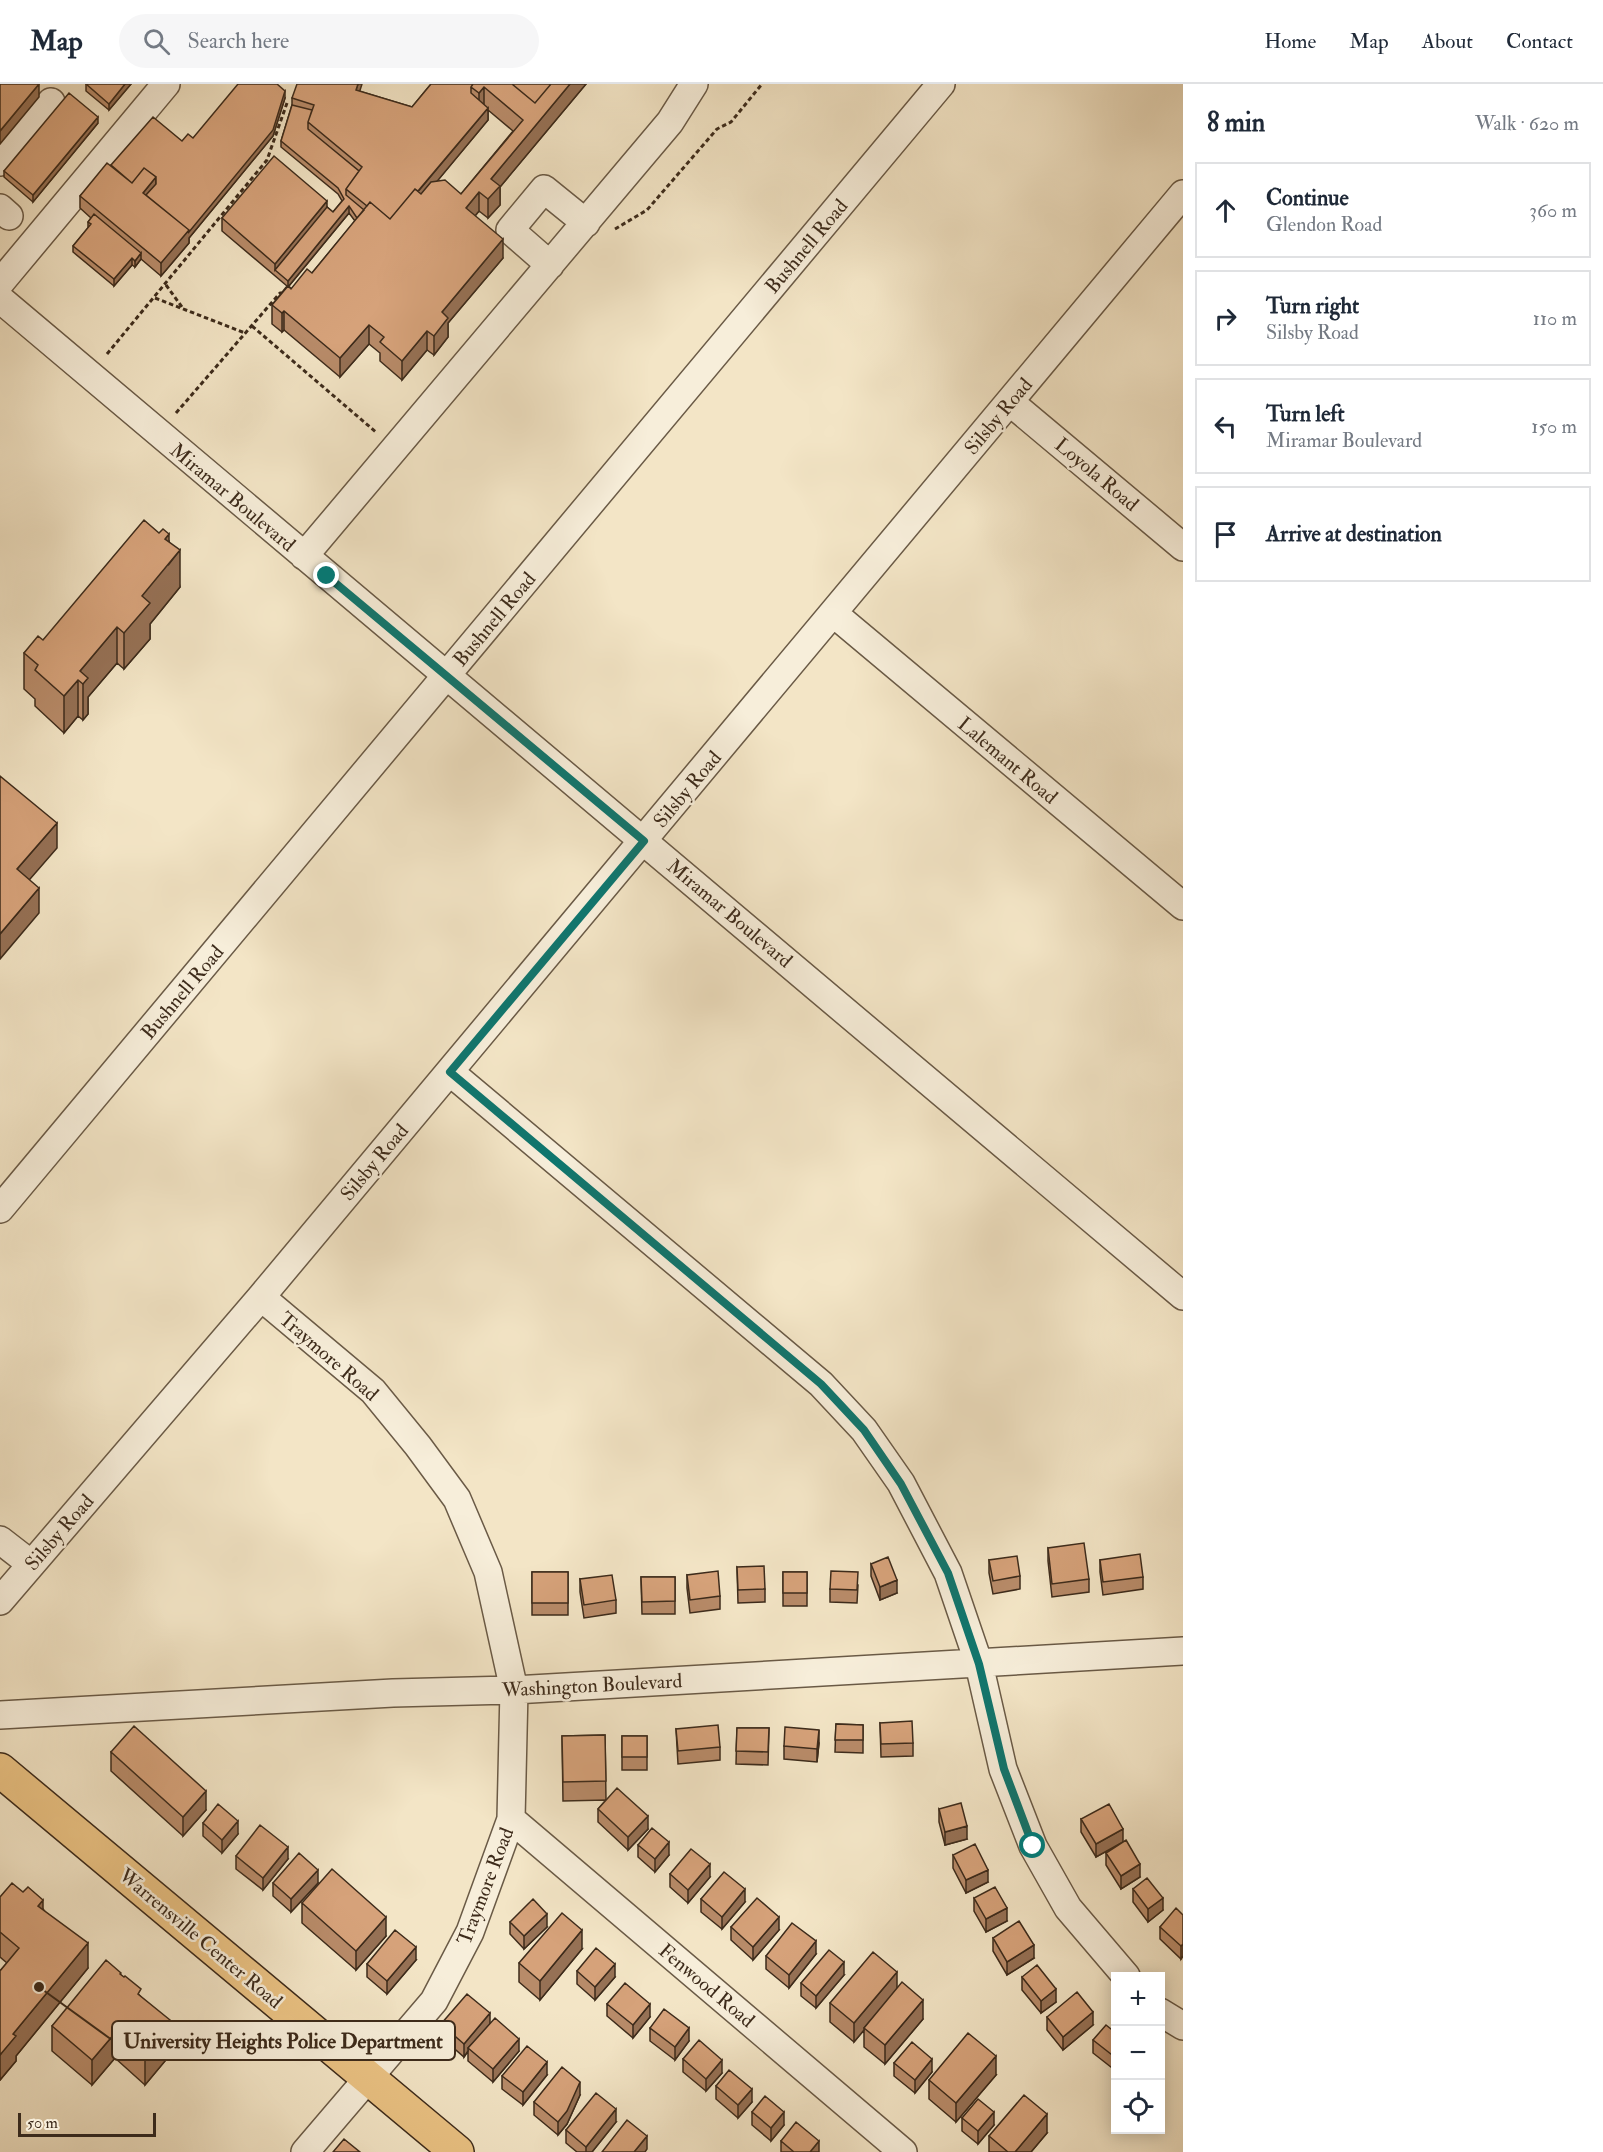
<!DOCTYPE html>
<html lang="en">
<head>
<meta charset="utf-8">
<style>
	body { margin:0; font-family:"IM FELL Double Pica",serif; background:#f6f6f7; color:#1f2937 }
	.controls { position:absolute; right:18px; bottom:18px; display:grid; overflow:hidden; border-radius:0px; box-shadow:0 3px 15px #0003 }
	.controls button { width:54px; height:54px; display:grid; place-items:center; padding:0; border:0; border-bottom:2px solid #e0e1e3; background:#fff; color:#1f2937; font:30px sans-serif }
	.scale { position:absolute; left:18px; bottom:15px; width:138px; box-sizing:border-box; padding-left:6px; border:3px solid #3d2b1b; border-top:0; font-size:16px; line-height:21px; white-space:nowrap; color:#3d2b1b; -webkit-text-stroke:4px #f7eeda; paint-order:stroke }
	.stop { position:absolute; width:18px; height:18px; margin:-14px; border:4px solid #0f766e; border-radius:50%; background:#fff }
	.stop.end { background:#0f766e; border-color:#fff; box-shadow:0 2px 6px #0008 }
	.list { margin:0; padding:0; list-style:none }
	h2 { display:flex; justify-content:space-between; align-items:center; height:78px; margin:0; padding:0 24px; font-size:26px }
	h2 small { font-size:20px; font-weight:400; color:#747a83 }
	.list li { display:grid; grid-template-columns:39px 1fr auto; gap:18px; align-items:center; box-sizing:border-box; height:96px; margin:0 12px 12px; padding:0 12px; border:2px solid #e0e1e3; border-radius:0px }
	.list b { display:block; font-size:22px; white-space:nowrap }
	.list p { margin:0; font-size:20px; white-space:nowrap; color:#747a83 }
	.list em { font-size:20px; font-style:normal; color:#747a83 }
	.icon { flex:none; width:33px; height:33px; fill:none; stroke:currentColor; stroke-width:2; stroke-linecap:round; stroke-linejoin:round }
	.map { position:relative; flex:none; width:1183px; height:2068px; overflow:hidden }
	header { display:flex; align-items:center; gap:36px; box-sizing:border-box; height:84px; padding:0 30px; background:#fff; border-bottom:2px solid #e0e1e3 }
	header strong { font-size:28px }
	nav { display:flex; gap:33px; margin-inline-start:auto; font-size:21px }
	.search { width:420px; height:54px; background:#f6f6f7; display:flex; align-items:center; gap:15px; box-sizing:border-box; padding:0 21px; border-radius:33px; color:#747a83; font-size:22px }
	main { display:flex }
	aside { flex:1; background:#fff }
	.map>svg:first-child { display:block }
</style>
</head>
<body>
<header>
<strong>Map</strong>
<div class="search"><svg class="icon" aria-label="search" viewBox="0 0 24 24"><circle cx="10" cy="10" r="6"/><path d="M15 15l6 6"/></svg>Search here</div>
<nav><a>Home</a><a>Map</a><a>About</a><a>Contact</a></nav>
</header>
<main>
<div class="map">
<svg width="1183" height="2068" viewBox="0 0 1183 2068">
	<rect width="100%" height="100%" fill="#f3e5c6"/>
	<filter id="stains"><feTurbulence type="fractalNoise" baseFrequency=".00333" numOctaves="4"/><feColorMatrix values="0 0 0 0 .2 0 0 0 0 .09 0 0 0 0 .02 0 0 0 .5 -.17"/></filter>
	<radialGradient id="worn" r=".72"><stop offset=".6" stop-color="#630" stop-opacity="0"/><stop offset="1" stop-color="#630" stop-opacity=".3"/></radialGradient>
	<g fill="none" stroke-linecap="round" stroke-linejoin="round">
		<defs>
			<path id="minor" d="M0,78L51,18
				M0,124L9,132
				M550,181L510,146L544,105L586,139
				M0,199L166,0
				M0,215L1183,1212
				M1010,318L1183,463
				M304,472L670,38L694,0
				M833,529L1183,822
				M450,988L821,1300L864,1346L901,1399L948,1489L979,1580L1003,1685L1033,1762L1068,1824L1126,1892
				M0,1125L941,0
				M261,1213L373,1307L418,1362L457,1415L488,1488L514,1606L511,1735L470,1848L434,1917L305,2068
				M0,1456L31,1480
				M0,1517L261,1213L1183,110
				M0,1631L393,1609L514,1606L1183,1567
				M511,1735L903,2068
				M1160,1928L1183,1942"/>
			<path id="major" d="M0,1686L457,2068"/>
		</defs>
		<use href="#minor" stroke="#6a5a46" stroke-width="30"/>
		<use href="#major" stroke="#3d2b1b" stroke-width="36"/>
		<path stroke="#3d2b1b" stroke-width="3" stroke-dasharray="4.5 3" stroke-linecap="butt" d="M615,145L647,126L717,45L731,38L762,0
			M166,201L182,223
			M155,214L245,249
			M252,242L377,349
			M107,270L267,76L287,19
			M176,329L280,209H285"/>
		<use href="#minor" stroke="#f7eeda" stroke-width="27"/>
		<use href="#major" stroke="#eac283" stroke-width="33"/>
	</g>
	<path fill="#b88b69" stroke="#3d2b1b" stroke-width="1.5" fill-rule="evenodd" d="M86,0H131L109,26L86,7Z
		M431,0H586L500,103V121L488,134L479,127L475,132L503,174L448,239V253L434,271L427,266L402,296L380,277V269L369,260L340,293L284,246L282,248L272,240V221L287,202L222,147V134L327,123L333,128L342,117L338,110L281,63V57L292,21V14L359,7L412,23ZM488,26L513,47L461,110L437,97L488,36ZM349,129L355,137L312,189L291,205L289,202Z
		M285,14L273,52L189,154V159L161,192L141,175L135,183L132,181L114,202L73,168V162L88,144V138L91,134L80,124V112L111,81L193,54Z
		M98,39L33,118L4,93V87Z
		M169,457L180,503L150,540V555L124,585L117,579L88,613V630L83,636L78,632L64,649L35,622V615L24,605V569L43,556Z
		M1048,1464L1089,1495V1508L1052,1513L1048,1477Z
		M989,1476L1020,1492V1505L993,1510L989,1489Z
		M1100,1476L1143,1493V1505L1103,1511L1100,1488Z
		M871,1480L897,1509L880,1516L871,1492Z
		M737,1483L765,1505V1518L738,1519Z
		M532,1488H568V1531H532Z
		M783,1488H807V1522H783Z
		M687,1491L720,1512V1525L690,1529L687,1504Z
		M641,1493H675V1530H642Z
		M580,1495L616,1516V1529L584,1534L580,1508Z
		M858,1501L857,1519L830,1518V1505Z
		M880,1639L913,1659V1672L881,1673Z
		M836,1640L863,1641V1669L835,1668Z
		M737,1644H769L768,1681L736,1680Z
		M676,1645L720,1663V1676L678,1680Z
		M605,1651L606,1716L648,1745L628,1766L598,1738V1725L606,1716L563,1717L562,1652Z
		M622,1652H647V1686H622Z
		M819,1659L817,1678L784,1675V1662Z
		M111,1668L206,1726L183,1752L111,1687Z
		M939,1725L967,1755L945,1761L939,1738Z
		M1081,1735L1123,1758L1096,1773L1081,1748Z
		M203,1739L238,1750L222,1769L203,1752Z
		M638,1761L669,1771L655,1788L638,1773Z
		M1106,1769L1140,1793L1121,1805L1106,1781Z
		M953,1771L988,1798L966,1809L953,1784Z
		M236,1772L288,1775L263,1806L236,1785Z
		M670,1790L710,1793L688,1819L670,1803Z
		M273,1799H318L291,1828L273,1812Z
		M1133,1805L1163,1826L1148,1838L1133,1818Z
		M0,1813L43,1825L88,1884L16,1972V1977L0,1996V1887L7,1879L0,1873Z
		M974,1814L1007,1837L986,1848L974,1827Z
		M701,1815L745,1818L722,1845L701,1828Z
		M302,1819L386,1852L356,1886L302,1839Z
		M1183,1831V1872L1181,1875L1160,1855V1843Z
		M510,1838L547,1843L524,1865L510,1850Z
		M731,1843L779,1846L753,1876L731,1856Z
		M993,1854L1034,1874L1007,1891L993,1867Z
		M582,1865L540,1916L519,1898V1879Z
		M816,1870L789,1904L766,1885V1872Z
		M416,1876L387,1910L367,1893V1880Z
		M577,1887L615,1893L595,1916L577,1900Z
		M121,1891L141,1913L175,1965L145,2001L115,1974L92,2001L52,1967V1942Z
		M844,1891L816,1924L801,1912V1899Z
		M1022,1893L1056,1918L1041,1929L1022,1906Z
		M897,1905L923,1935L885,1980L864,1963V1946L854,1958L830,1938V1919Z
		M607,1920L650,1933L633,1954L607,1932Z
		M1047,1933L1093,1941L1063,1966L1047,1946Z
		M441,1940H490L519,1967L493,1998L468,1977V1967L464,1973L441,1953Z
		M650,1944L689,1957L675,1976L650,1957Z
		M1116,1949V1987L1093,1969V1956Z
		M683,1975L722,1989L706,2007L683,1988Z
		M894,1979L932,1988L915,2009L894,1992Z
		M547,1991L523,2021L502,2005V1992Z
		M996,1991L956,2038L929,2015V1996Z
		M716,2002L752,2018L738,2034L716,2015Z
		M580,2011L567,2040L558,2051L534,2031V2018Z
		M752,2028L784,2041L771,2057L752,2041Z
		M962,2034L994,2041L978,2060L962,2047Z
		M616,2038L592,2068H577L566,2059V2046Z
		M1047,2049L1031,2068H989V2052Z
		M781,2057L819,2068H781Z"/>
	<path fill="#967155" stroke="#3d2b1b" stroke-width="1.5" d="M39,0V13L0,60V47Z
		M125,0H131L109,26V20Z
		M358,0H362L356,19V6Z
		M570,0H586L500,103V121L488,134V115L491,95Z
		M484,3V22L479,28V9Z
		M285,7V14L273,52L189,154V159L161,192V179Z
		M488,24V36L390,154V141Z
		M98,33V39L33,118V111Z
		M156,93V106L143,115V109Z
		M479,108V127L466,143V124Z
		M327,117V129L275,186V180Z
		M349,122V129L288,203V197Z
		M503,155V174L448,239V253L434,271V252L442,228Z
		M141,169V175L135,183V177Z
		M132,174V181L114,202V195Z
		M284,227V246L282,248V229Z
		M369,241V260L340,293V274Z
		M427,247V266L402,296V277Z
		M169,450V480L180,466V503L150,540V555L124,585V549L142,512L165,455Z
		M117,543V579L88,613V630L83,636V600L80,587Z
		M78,596V632L64,649V612Z
		M57,739V764L17,810V785Z
		M39,804V829L0,875V850Z
		M897,1496V1509L880,1516V1503Z
		M819,1646V1659L817,1678V1665Z
		M206,1707V1726L183,1752V1733Z
		M648,1732V1745L628,1766V1753Z
		M238,1737V1750L222,1769V1756Z
		M967,1742V1755L945,1761V1748Z
		M1123,1745V1758L1096,1773V1760Z
		M669,1758V1771L655,1788V1775Z
		M288,1763V1775L263,1806V1794Z
		M710,1780V1793L688,1819V1806Z
		M1140,1780V1793L1121,1805V1792Z
		M318,1786V1799L291,1828V1815Z
		M988,1786V1798L966,1809V1796Z
		M745,1805V1818L722,1845V1833Z
		M1163,1814V1826L1148,1838V1825Z
		M43,1816V1841L38,1822Z
		M1007,1824V1837L986,1848V1835Z
		M547,1830V1843L524,1865V1852Z
		M386,1833V1852L356,1886V1867Z
		M779,1833V1846L753,1876V1863Z
		M582,1846V1865L540,1916V1897Z
		M816,1857V1870L789,1904V1891Z
		M88,1859V1884L16,1972V1977L0,1996V1971L13,1950Z
		M1183,1860V1872L1181,1875V1862Z
		M1034,1861V1874L1007,1891V1878Z
		M416,1863V1876L387,1910V1897Z
		M844,1878V1891L816,1924V1912Z
		M615,1880V1893L595,1916V1903Z
		M897,1888V1907L864,1944V1946L854,1958V1939Z
		M1056,1905V1918L1041,1929V1917Z
		M923,1916V1935L885,1980V1961Z
		M650,1920V1933L633,1954V1941Z
		M1093,1928V1941L1063,1966V1953Z
		M490,1929V1942L468,1964V1967L464,1973V1960Z
		M175,1940V1965L145,2001V1976Z
		M689,1944V1957L675,1976V1963Z
		M115,1949V1974L92,2001V1976Z
		M519,1955V1967L493,1998V1985Z
		M996,1972V1991L956,2038V2019Z
		M932,1975V1988L915,2009V1996Z
		M722,1976V1989L706,2007V1995Z
		M547,1978V1991L523,2021V2008Z
		M580,1998V2011L567,2040L558,2051V2038Z
		M752,2005V2018L738,2034V2021Z
		M616,2025V2038L592,2068H586V2063Z
		M784,2028V2041L771,2057V2044Z
		M994,2028V2041L978,2060V2047Z
		M1047,2030V2049L1031,2068H1015Z
		M647,2052V2065L645,2068H634Z
		M819,2057V2068H810Z"/>
	<path fill="#d6a27a" stroke="#3d2b1b" stroke-width="1.5" d="M0,0H39L0,47Z
		M86,0H125L109,20Z
		M238,0H277L285,7L273,46L189,148V146L146,111L156,100V93L144,84L132,99L111,81L153,33L182,57L188,50L193,54Z
		M297,0H358L356,6L412,23L431,0H473L471,3V9L488,24L418,107L415,105L390,135L370,118L367,122L346,105L362,83L308,38L314,21L292,14Z
		M473,0H512L535,19L551,0H570L491,95L500,102L488,115L479,108L466,124L503,155L442,228L448,234L434,252L427,247L402,277L380,258L384,253L369,241L340,274L284,227L282,229L272,221L288,202L291,205L307,185L312,189L370,118L390,135L415,105L421,110L431,98L445,96L461,110L523,36L484,3L479,9L471,3Z
		M512,0H551L535,19Z
		M69,9L98,33L33,111L4,87Z
		M292,21L312,26L308,38V45L359,87L346,105V111L364,126L357,134L349,122L288,197L275,186L327,123L333,128L344,115L338,104L281,57Z
		M274,72L327,117L275,180L222,134Z
		M107,79L132,99L144,84L156,93L143,109L189,146L161,179L80,112Z
		M94,130L141,169L135,177L132,174L114,195L73,162L91,140L88,138Z
		M144,436L159,449L163,445L169,450L165,455L180,466L142,512L150,519L124,549L117,543L80,587L88,594L83,600L78,596L64,612L35,586L38,581L24,569L38,552L43,556Z
		M0,692L57,739L17,785L39,804L0,850Z
		M1084,1459L1089,1495L1052,1500L1048,1464Z
		M1140,1470L1143,1493L1103,1498L1100,1476Z
		M1017,1472L1020,1492L993,1497L989,1476Z
		M888,1473L897,1496L880,1503L871,1480Z
		M764,1482L765,1505L738,1506L737,1483Z
		M718,1487L720,1512L690,1516L687,1491Z
		M831,1487L858,1488L857,1506L830,1505Z
		M532,1488H568V1519H532Z
		M783,1488H807V1509H783Z
		M612,1491L616,1516L584,1521L580,1495Z
		M641,1493H675V1517L642,1518Z
		M912,1637L913,1659L881,1660L880,1639Z
		M836,1640L863,1641V1656H835Z
		M718,1641L720,1663L678,1667L676,1645Z
		M134,1642L206,1707L183,1733L111,1668Z
		M785,1643L819,1646L817,1665L784,1662Z
		M737,1644H769L768,1668L736,1667Z
		M605,1651L606,1697L563,1698L562,1652Z
		M622,1652H647V1673H622Z
		M617,1704L648,1732L628,1753L598,1725Z
		M961,1719L967,1742L945,1748L939,1725Z
		M218,1720L238,1737L222,1756L203,1739Z
		M1109,1720L1123,1745L1096,1760L1081,1735Z
		M260,1741L288,1763L263,1794L236,1772Z
		M652,1744L669,1758L655,1775L638,1761Z
		M1126,1756L1140,1780L1121,1792L1106,1769Z
		M975,1760L988,1786L966,1796L953,1771Z
		M691,1765L710,1780L688,1806L670,1790Z
		M299,1769L318,1786L291,1815L273,1799Z
		M332,1785L386,1833L356,1867L302,1819Z
		M724,1788L745,1805L722,1833L701,1815Z
		M1147,1794L1163,1814L1148,1825L1133,1805Z
		M12,1799L23,1808L28,1803L43,1816L38,1822L88,1859L13,1950L16,1952L0,1971V1887L19,1864L0,1848V1813Z
		M995,1803L1007,1824L986,1835L974,1814Z
		M757,1814L779,1833L753,1863L731,1843Z
		M533,1815L547,1830L524,1852L510,1838Z
		M1176,1824L1183,1831V1860L1181,1862L1160,1843Z
		M562,1829L582,1846L540,1897L519,1879Z
		M1019,1837L1034,1861L1007,1878L993,1854Z
		M792,1839L816,1857L789,1891L766,1872Z
		M395,1846L416,1863L387,1897L367,1880Z
		M596,1864L615,1880L595,1903L577,1887Z
		M829,1866L844,1878L816,1912L801,1899Z
		M873,1868L897,1888L854,1939L830,1919Z
		M106,1876L121,1889L120,1890L124,1893L125,1892L141,1905L138,1910L175,1940L145,1976L115,1949L92,1976L52,1942Z
		M1037,1881L1056,1905L1041,1917L1022,1893Z
		M902,1898L923,1916L885,1961L864,1944Z
		M625,1899L650,1920L633,1941L607,1920Z
		M1077,1908L1093,1928L1063,1953L1047,1933Z
		M467,1910L490,1929L464,1960L441,1940Z
		M664,1925L689,1944L675,1963L650,1944Z
		M495,1934L519,1955L493,1985L468,1964Z
		M1106,1941L1116,1949V1974L1093,1956Z
		M968,1949L996,1972L956,2019L929,1996Z
		M699,1956L722,1976L706,1995L683,1975Z
		M912,1958L932,1975L915,1996L894,1979Z
		M527,1962L547,1978L523,2008L502,1992Z
		M562,1983L580,1998L567,2027L558,2038L534,2018Z
		M729,1986L752,2005L738,2021L716,2002Z
		M596,2009L616,2025L586,2063L566,2046Z
		M1024,2011L1047,2030L1015,2068H1008L989,2052Z
		M765,2012L784,2028L771,2044L752,2028Z
		M978,2015L994,2028L978,2047L962,2034Z
		M627,2036L647,2052L634,2068H602Z
		M796,2038L819,2057L810,2068H794L781,2057Z
		M344,2055L360,2068H333Z"/>
	<g fill="none" stroke-linecap="round" stroke-linejoin="round">
		<path stroke="#0f766e" stroke-width="8" d="M327,492L644,757L450,988L821,1300L864,1346L901,1400L948,1489L979,1580L1004,1685L1033,1762"/>
	</g>
	<g text-anchor="middle" stroke-width="5" stroke-linejoin="round" paint-order="stroke">
		<g font-size="20" fill="#3d2b1b" stroke="#f7eeda">
			<text transform="translate(806 162) rotate(-50)" y="7">Bushnell Road</text>
			<text transform="translate(998 332) rotate(-50)" y="7">Silsby Road</text>
			<text transform="translate(1097 390) rotate(40)" y="7">Loyola Road</text>
			<text transform="translate(233 413) rotate(40)" y="7">Miramar Boulevard</text>
			<text transform="translate(494 535) rotate(-50)" y="7">Bushnell Road</text>
			<text transform="translate(1008 676) rotate(40)" y="7">Lalemant Road</text>
			<text transform="translate(687 705) rotate(-50)" y="7">Silsby Road</text>
			<text transform="translate(730 829) rotate(40)" y="7">Miramar Boulevard</text>
			<text transform="translate(182 908) rotate(-50)" y="7">Bushnell Road</text>
			<text transform="translate(374 1078) rotate(-50)" y="7">Silsby Road</text>
			<text transform="translate(329 1272) rotate(41)" y="7">Traymore Road</text>
			<text transform="translate(59 1448) rotate(-49)" y="7">Silsby Road</text>
			<text transform="translate(592 1601) rotate(-3)" y="7">Washington Boulevard</text>
			<text transform="translate(485 1802) rotate(-69)" y="7">Traymore Road</text>
			<text transform="translate(201 1854) rotate(40)" y="7">Warrensville Center Road</text>
			<text transform="translate(707 1901) rotate(40)" y="7">Fenwood Road</text>
		</g>
	</g>
	<path fill="none" stroke="#3d2b1b" stroke-width="2" d="M39 1903L112 1956"/>
	<circle fill="#3d2b1b" stroke="#f7eeda" stroke-width="2" cx="39" cy="1903" r="6"/>
	<rect fill="#f7eeda" stroke="#3d2b1b" stroke-width="2" x="112" y="1937" width="343" height="39" rx="6"/>
	<g font-size="21" text-anchor="middle" font-weight="bold" fill="#3d2b1b">
		<text x="283" y="1964">University Heights Police Department</text>
	</g>
	<rect width="100%" height="100%" filter="url(#stains)"/>
	<rect width="100%" height="100%" fill="url(#worn)"/>
</svg>
<div class="controls">
<button>+</button>
<button>−</button>
<button><svg class="icon" aria-label="locate" viewBox="0 0 24 24"><circle cx="12" cy="12" r="6"/><path d="M12 2v4M12 18v4M2 12h4M18 12h4"/></svg></button>
</div>
<div class="scale">50 m</div>
<div class="stop" style="left:1033px;top:1762px"></div>
<div class="stop end" style="left:327px;top:492px"></div>
</div>
<aside>
<h2>8 min<small>Walk · 620 m</small></h2>
<ul class="list">
<li><svg class="icon" aria-label="ahead" viewBox="0 0 24 24"><path d="M12 20V5M6 11l6-6 6 6"/></svg><div><b>Continue</b><p>Glendon Road</p></div><em>360 m</em></li>
<li><svg class="icon" aria-label="right" viewBox="0 0 24 24"><path d="M7 20v-9h11M14 6l5 5-5 5"/></svg><div><b>Turn right</b><p>Silsby Road</p></div><em>110 m</em></li>
<li><svg class="icon" aria-label="left" viewBox="0 0 24 24"><path d="M17 20v-9H6M10 6l-5 5 5 5"/></svg><div><b>Turn left</b><p>Miramar Boulevard</p></div><em>150 m</em></li>
<li><svg class="icon" aria-label="arrive" viewBox="0 0 24 24"><path d="M6 21V4h12l-3 4 3 4H6"/></svg><div><b>Arrive at destination</b></div></li>
</ul>
</aside>
</main>
</body>
</html>
